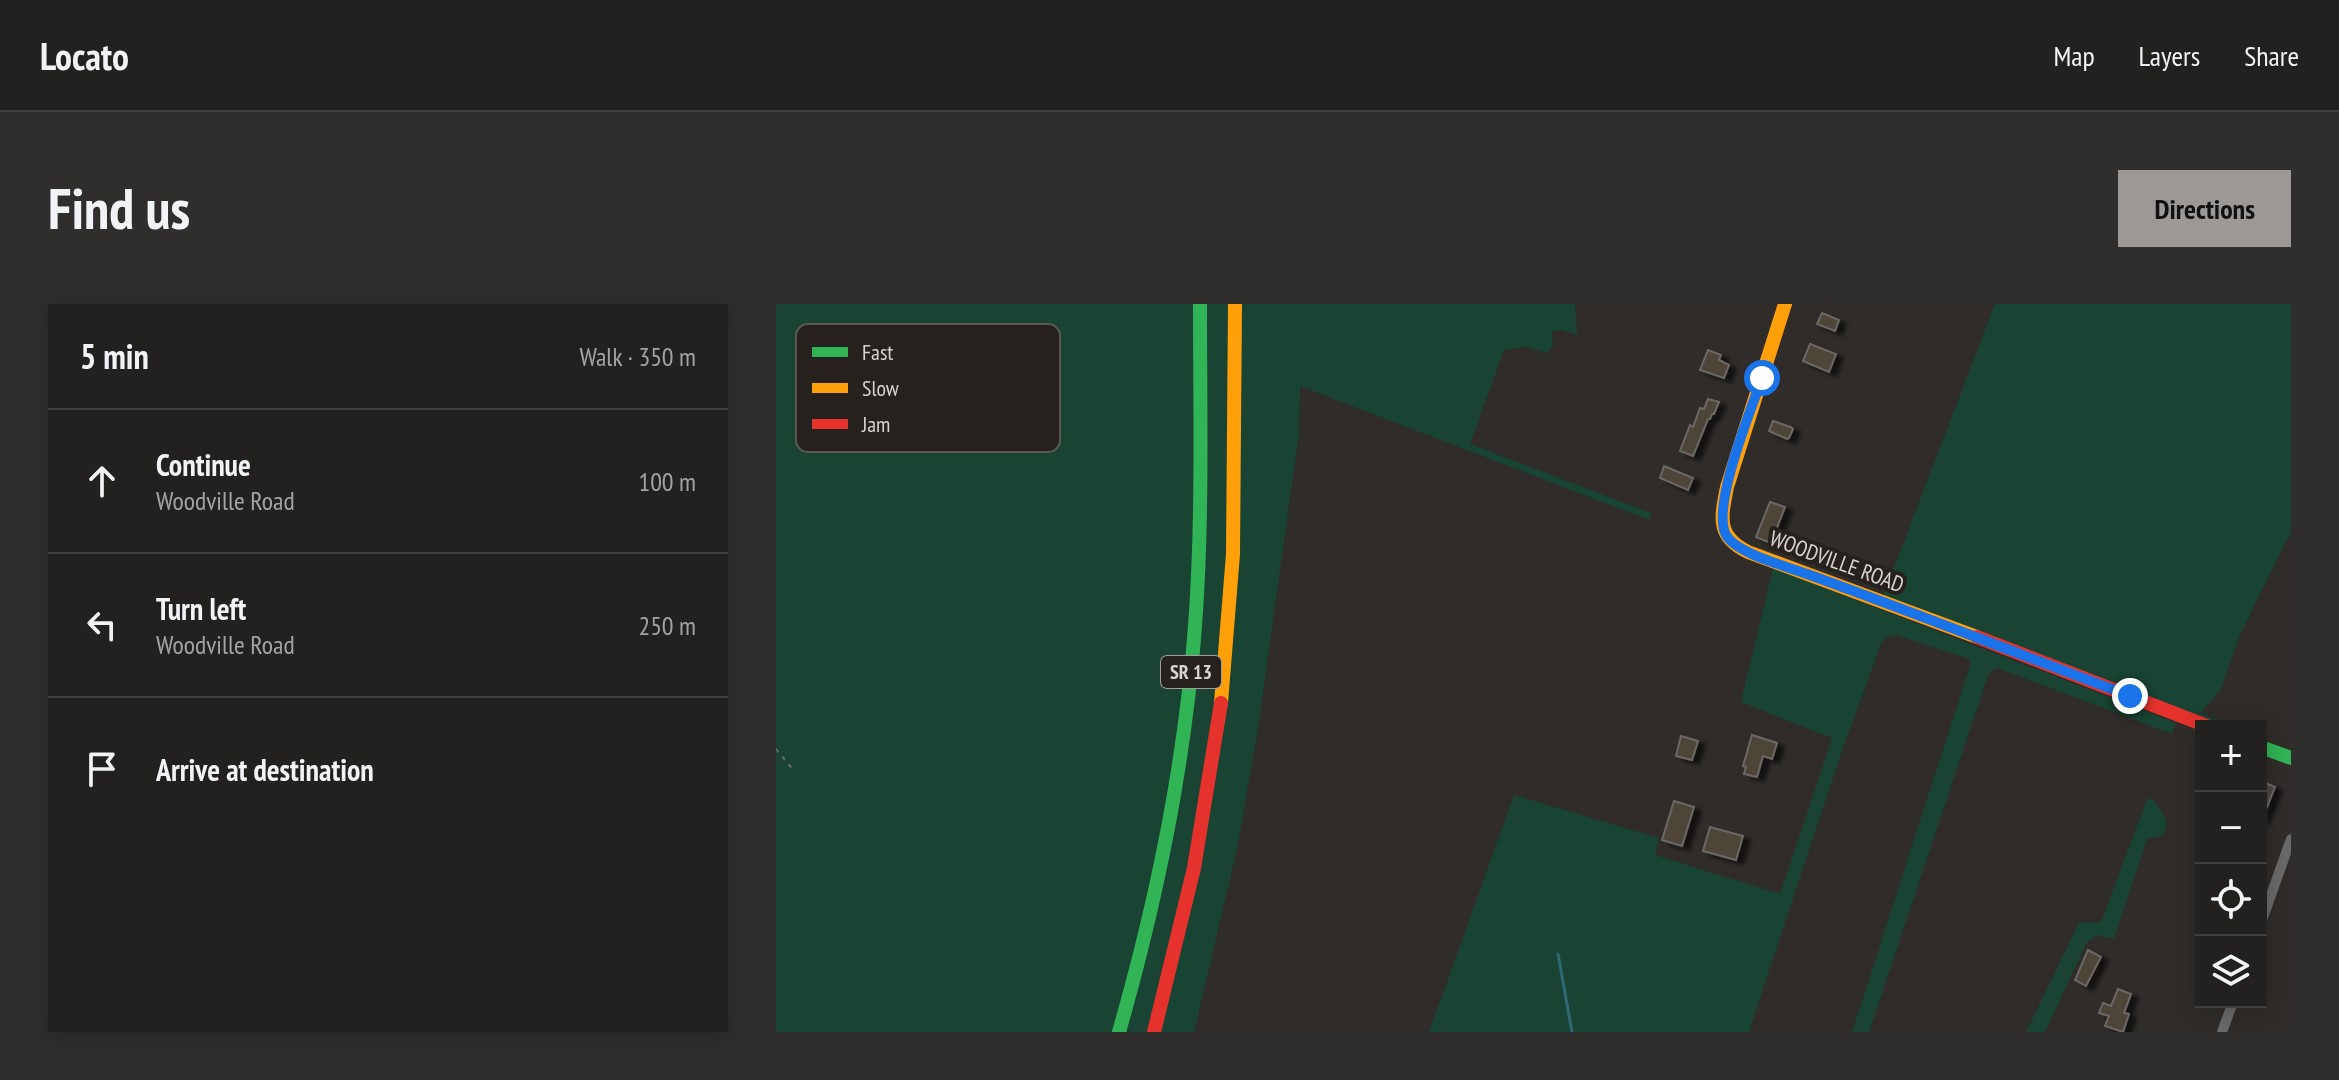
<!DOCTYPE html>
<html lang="en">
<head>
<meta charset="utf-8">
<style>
	body { margin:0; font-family:"PT Sans Narrow",sans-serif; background:#2f2e2c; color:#f1f3f6 }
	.controls { position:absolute; right:24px; bottom:24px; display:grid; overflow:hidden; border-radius:0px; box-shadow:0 4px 20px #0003 }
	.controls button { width:72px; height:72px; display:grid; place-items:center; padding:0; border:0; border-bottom:2px solid #403e3d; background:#23211f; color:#f1f3f6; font:40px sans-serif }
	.stop { position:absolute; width:24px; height:24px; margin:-18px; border:6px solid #1a73e8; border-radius:50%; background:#fff }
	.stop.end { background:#1a73e8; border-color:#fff; box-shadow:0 2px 8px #0008 }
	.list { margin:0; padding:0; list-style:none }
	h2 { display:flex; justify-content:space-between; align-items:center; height:104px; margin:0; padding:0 32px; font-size:34px }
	h2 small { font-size:26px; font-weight:400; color:#a3a3a4 }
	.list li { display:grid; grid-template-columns:52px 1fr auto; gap:24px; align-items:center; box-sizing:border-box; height:144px; padding:0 32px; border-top:2px solid #403e3d }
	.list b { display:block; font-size:30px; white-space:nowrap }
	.list p { margin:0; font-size:26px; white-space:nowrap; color:#a3a3a4 }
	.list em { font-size:26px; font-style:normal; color:#a3a3a4 }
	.icon { flex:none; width:44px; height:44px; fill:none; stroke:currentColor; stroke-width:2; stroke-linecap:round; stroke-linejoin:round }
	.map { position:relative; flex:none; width:1515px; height:728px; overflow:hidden; border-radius:0px }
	header { display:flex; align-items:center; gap:48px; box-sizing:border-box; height:112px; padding:0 40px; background:#23211f; border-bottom:2px solid #403e3d }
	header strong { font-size:38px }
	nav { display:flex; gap:44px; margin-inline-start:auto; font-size:28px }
	.intro { display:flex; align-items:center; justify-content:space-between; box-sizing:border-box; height:192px; padding:0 48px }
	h1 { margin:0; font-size:56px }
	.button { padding:20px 36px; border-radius:0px; background:#9c9896; color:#111; font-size:28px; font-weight:700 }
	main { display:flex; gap:48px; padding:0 48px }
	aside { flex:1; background:#23211f; border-radius:0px; box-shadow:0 4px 20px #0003 }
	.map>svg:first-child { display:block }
</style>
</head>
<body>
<header>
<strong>Locato</strong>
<nav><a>Map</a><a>Layers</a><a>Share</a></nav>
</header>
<div class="intro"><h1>Find us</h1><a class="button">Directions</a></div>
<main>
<aside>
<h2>5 min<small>Walk · 350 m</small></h2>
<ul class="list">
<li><svg class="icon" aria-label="ahead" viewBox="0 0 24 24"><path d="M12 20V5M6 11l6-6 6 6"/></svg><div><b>Continue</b><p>Woodville Road</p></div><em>100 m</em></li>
<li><svg class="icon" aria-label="left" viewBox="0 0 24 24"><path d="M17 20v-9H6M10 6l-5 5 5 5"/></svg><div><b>Turn left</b><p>Woodville Road</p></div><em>250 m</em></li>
<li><svg class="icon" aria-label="arrive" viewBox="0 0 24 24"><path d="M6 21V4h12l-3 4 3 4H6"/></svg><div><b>Arrive at destination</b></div></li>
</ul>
</aside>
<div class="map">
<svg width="1515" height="728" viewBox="0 0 1515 728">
	<defs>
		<filter id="shadow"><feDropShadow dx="7" dy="4" stdDeviation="2" flood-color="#0009"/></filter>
	</defs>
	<rect width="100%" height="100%" fill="#2f2c29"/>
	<path fill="#194333" d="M0,0H799L801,31L784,26L776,28L777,42L772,49L750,43L728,46L694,140L875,209L873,216L524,82L523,129L483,417L462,541L418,728H0Z
		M1219,0H1515V228L1463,333L1445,385L1425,409L1457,422H1445L1107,292Z
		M997,264L1400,419L1396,430L1222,364L1215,367L1210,377L1093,728H1076L1194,362V355L1119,331L1111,333L1105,339L1065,450L973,728H653L738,491L883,534L879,551L1004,590L1056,434L965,398Z
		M1372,493C1382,499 1399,522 1384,532C1383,533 1373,534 1371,535L1338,635L1321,631L1310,640L1269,728H1250L1303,619L1325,618Z"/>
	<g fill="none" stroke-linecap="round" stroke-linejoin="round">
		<path stroke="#306976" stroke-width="3" d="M782,650L796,728"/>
	</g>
	<path fill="#4d4438" stroke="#6a6866" stroke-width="2" filter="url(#shadow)" d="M1046,9L1063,16L1059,27L1041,20Z
		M1034,40L1060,50L1053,68L1027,57Z
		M932,46L945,51L943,56L953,61L948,74L924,66Z
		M932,95L943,98L938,110H936L934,115H932L917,152L904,147L914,121L917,123L924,104L928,105Z
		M997,117L1015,123L1017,125L1013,134L1011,135L993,127Z
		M888,162L917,174L912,186L884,174Z
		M994,198L1009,203L997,234L995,233L992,238L980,233Z
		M976,431L1001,439L996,455L987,452L981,473L968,470L970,463L967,462Z
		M905,432L922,437L916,456L900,452Z
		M1487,478L1499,483L1485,518V483Z
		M898,497L918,503L906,542L886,536Z
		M934,523L967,532L960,556L927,547Z
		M1312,646L1325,653L1310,682L1299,676Z
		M1342,685L1355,690L1348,709L1353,710L1347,728L1329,722L1333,712L1323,709L1327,699L1335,702Z"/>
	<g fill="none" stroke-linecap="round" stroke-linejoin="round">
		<path stroke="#6b6a69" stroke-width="2" stroke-dasharray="4 6" stroke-linecap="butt" d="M0,445L18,467"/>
		<path stroke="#6a6969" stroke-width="10" d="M1485,619L1515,535
			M1446,728L1457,698"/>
		<path stroke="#30b455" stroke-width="14" d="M1485,443L1515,454
			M343,728C381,595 409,460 419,322C427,215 424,107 424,0"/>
		<path stroke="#ff9f0a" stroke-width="14" d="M1009,0L951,183C945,214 940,232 972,248L1201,333
			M445,399L457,250L459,0"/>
		<path stroke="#e5322d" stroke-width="14" d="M1201,333L1431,422
			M378,728L418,564L445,399"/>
	</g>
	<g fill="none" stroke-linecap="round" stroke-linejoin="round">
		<path stroke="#1a73e8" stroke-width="10" d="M986,74C975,106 935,203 950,231C961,250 1010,262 1031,270C1139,309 1246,351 1354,392"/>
	</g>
	<g text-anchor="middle" stroke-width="8" stroke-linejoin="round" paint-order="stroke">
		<rect fill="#27211e" stroke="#a29d9b" stroke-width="2" x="385" y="352" width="60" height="32" rx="6"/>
		<g font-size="20" font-weight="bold" fill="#d6d2d0">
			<text x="415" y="375">SR 13</text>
		</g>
		<g font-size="22" fill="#d6d2d0" stroke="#27211e">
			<text transform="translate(1061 257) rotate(20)" y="8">WOODVILLE ROAD</text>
		</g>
	</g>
	<rect x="20" y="20" width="264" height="128" rx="12" fill="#27211e" stroke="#5c5653" stroke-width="2"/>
	<rect x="36" y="43" width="36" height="10" fill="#30b455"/>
	<rect x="36" y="79" width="36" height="10" fill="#ff9f0a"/>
	<rect x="36" y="115" width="36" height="10" fill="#e5322d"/>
	<g font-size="22" fill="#d6d2d0">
		<text x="86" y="56">Fast</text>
		<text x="86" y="92">Slow</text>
		<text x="86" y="128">Jam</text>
	</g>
</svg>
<div class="controls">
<button>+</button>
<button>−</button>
<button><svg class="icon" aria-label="locate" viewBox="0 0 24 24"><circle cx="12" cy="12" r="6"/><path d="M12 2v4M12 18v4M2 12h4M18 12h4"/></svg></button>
<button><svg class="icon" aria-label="layers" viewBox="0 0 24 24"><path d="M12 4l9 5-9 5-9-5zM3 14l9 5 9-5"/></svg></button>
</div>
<div class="stop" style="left:986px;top:74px"></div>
<div class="stop end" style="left:1354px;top:392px"></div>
</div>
</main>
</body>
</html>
